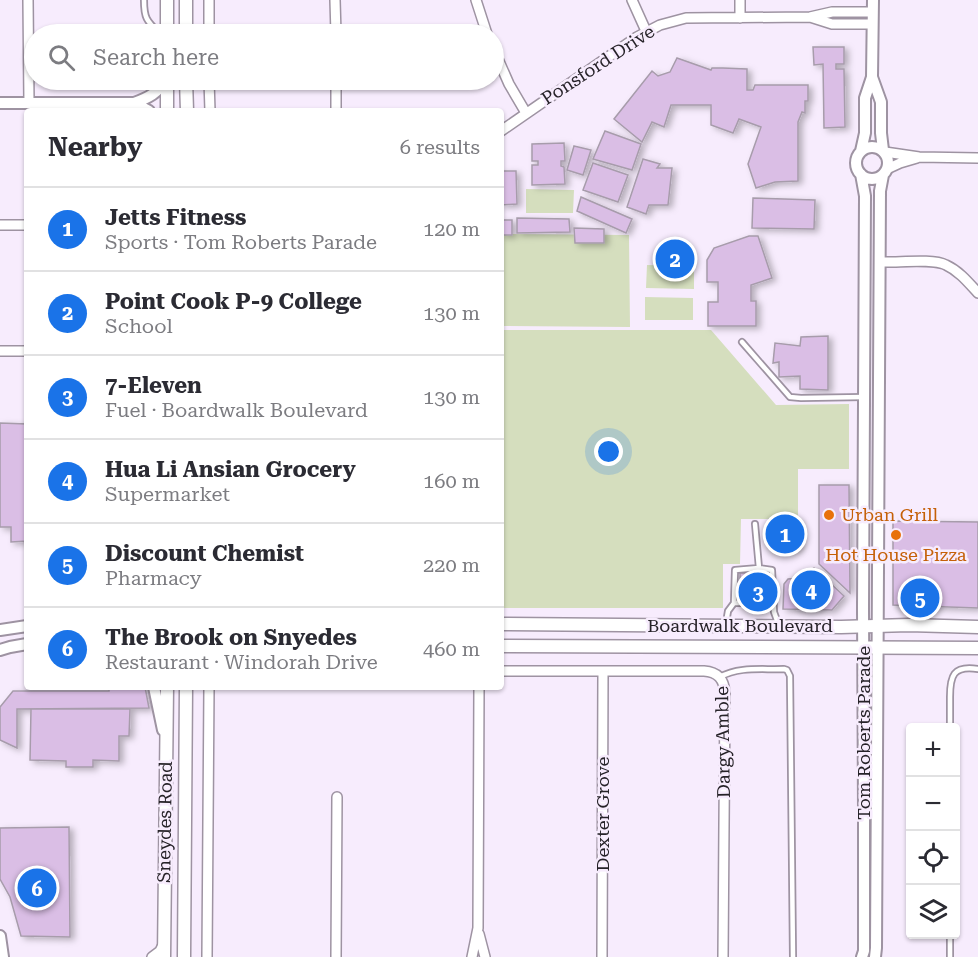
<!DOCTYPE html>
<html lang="en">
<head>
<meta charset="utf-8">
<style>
	body { margin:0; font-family:"Roboto Serif",serif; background:#f7f7f7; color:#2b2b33 }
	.controls { position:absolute; right:18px; bottom:18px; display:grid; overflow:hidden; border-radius:6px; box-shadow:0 2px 4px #0004 }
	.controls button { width:54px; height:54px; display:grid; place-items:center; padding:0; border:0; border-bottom:2px solid #e1e1e2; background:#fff; color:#2b2b33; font:30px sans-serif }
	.you { position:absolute; left:609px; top:452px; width:21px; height:21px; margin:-15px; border:4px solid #fff; border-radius:50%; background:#1a73e8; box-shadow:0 0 0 9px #1a73e833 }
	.badge { display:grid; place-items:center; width:39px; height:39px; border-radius:50%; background:#1a73e8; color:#fff; font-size:20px; font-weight:700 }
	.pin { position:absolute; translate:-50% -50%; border:3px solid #fff; box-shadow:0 2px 6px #0006 }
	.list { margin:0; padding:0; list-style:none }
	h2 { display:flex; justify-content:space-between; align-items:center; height:78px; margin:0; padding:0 24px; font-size:26px }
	h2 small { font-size:20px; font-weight:400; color:#7c7c81 }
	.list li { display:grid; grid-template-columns:39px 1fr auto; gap:18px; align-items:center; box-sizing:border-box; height:84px; padding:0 24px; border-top:2px solid #e1e1e2 }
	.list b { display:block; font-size:22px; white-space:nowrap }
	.list p { margin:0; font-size:20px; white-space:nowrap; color:#7c7c81 }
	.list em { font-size:20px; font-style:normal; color:#7c7c81 }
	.icon { flex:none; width:33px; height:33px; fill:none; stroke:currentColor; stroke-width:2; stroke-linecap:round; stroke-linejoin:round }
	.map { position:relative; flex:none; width:978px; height:957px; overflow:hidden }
	.search { position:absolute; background:#fff; box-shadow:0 2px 4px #0004; left:24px; top:24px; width:480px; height:66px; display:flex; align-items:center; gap:15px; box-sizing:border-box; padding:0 21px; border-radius:33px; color:#7c7c81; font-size:22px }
	.panel { position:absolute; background:#fff; box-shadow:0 2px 4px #0004; left:24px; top:108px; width:480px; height:582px; border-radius:6px }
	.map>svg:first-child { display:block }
</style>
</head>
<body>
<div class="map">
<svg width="978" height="957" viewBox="0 0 978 957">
	<defs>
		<filter id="shadow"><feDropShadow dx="4" dy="2.5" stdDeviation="3" flood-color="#0004"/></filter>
	</defs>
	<rect width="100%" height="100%" fill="#f7ecfd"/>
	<path fill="#d5debe" d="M526,189L574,190L573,213H526Z
		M501,234L629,235L630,327L501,326Z
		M647,265L694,266V289L646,288Z
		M645,297L693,298V320H645Z
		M501,330H711L776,405L849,404V469H798V519H741L740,564H723V608H501Z"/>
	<path fill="#dabee5" stroke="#a79cab" stroke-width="1.5" filter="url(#shadow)" d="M813,47H844V64H836V69H844L845,127L824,128L823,64L814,65Z
		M677,58L711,70L712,68H723L747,69V90H753L755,85H808V101H805V113L802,112L798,122V181L775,182L756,188L748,164L761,127L739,119L733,133L711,125V105H671L664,127L652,122L642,142L614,119L652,71L658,76L670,72Z
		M605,131L641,144L632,170L593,159Z
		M564,143L565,161H561V166L564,167L565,184L532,185V165H538V161H532V144Z
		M574,146L591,150L583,175L567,170Z
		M643,159L660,164L657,168H672L668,205H649L646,214L627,207Z
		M593,163L628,175L618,202L583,190Z
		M501,171H516L517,204L501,205Z
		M581,197L632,219L626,233L577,211Z
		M753,198L815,200L814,229L752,228Z
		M517,218L569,219L570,232L517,233Z
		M501,220H512V235H501Z
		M574,228L604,229V243H575Z
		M749,236H758L772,278L751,285V301H756V326H708V302H718V282H707V260L714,248Z
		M828,336V390L800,389V376L779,377V362L773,363L775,343L800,346L801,337Z
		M0,423L27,424V541L11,542V527H0Z
		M819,485H849L850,593L819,564Z
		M769,519H798V548H770Z
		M893,521L978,522V608L893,605Z
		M814,568L844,596L832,610L783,609L784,584L788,579L800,578Z
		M740,573H766L767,601H740Z
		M109,687H145L149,708L17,709V748L0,740V707L13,691H109Z
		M31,709H130L129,736H119V761L93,760V767H66V761L30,760Z
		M69,827L70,937L21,936L10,897L0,879V828Z"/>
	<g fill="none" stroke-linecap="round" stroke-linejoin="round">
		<defs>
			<path id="service" d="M144,0C144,19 147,21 160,34
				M742,342L790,397L801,398L864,397
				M755,524L759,568
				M774,603H734L735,570L759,568L772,570L774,612L779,626
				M726,623L728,611L734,603
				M720,677C739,666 763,670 784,669L787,670L790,676L793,957
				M950,728C950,717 950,707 950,697C950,676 953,665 978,669
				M950,957V934"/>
			<path id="minor" d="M28,0L29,103
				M209,0V34
				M335,0L336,34
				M476,0L487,34
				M632,0L646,31
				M740,0V18
				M810,17L832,24H872
				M494,50L509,84L526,113
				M209,80L210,111
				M336,80V111
				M501,131L637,37L660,25L686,18L810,17L832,12H872
				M885,152L919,157L978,158
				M887,169L900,163L917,158
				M0,225H27
				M880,262C897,263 932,258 946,265C959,271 968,282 978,293
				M0,351H27
				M501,671H704C718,672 724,679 725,693L723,957
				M479,934L485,957
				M152,957L160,951L164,943
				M207,957L209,687
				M336,957L337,797
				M472,957L478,928L479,687
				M602,957L603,671"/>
			<path id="tertiary" d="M872,77L881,102V133L883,150
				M0,103H134C148,98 158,93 166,80
				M134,103L149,111
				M856 163a16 16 0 1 1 32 0a16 16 0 1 1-32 0Z
				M861,151L865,133V98L872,77L873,0
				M861,174L865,196L863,609L864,810V951L862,957
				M0,630L27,626
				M0,650L10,647L27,644
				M154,687L163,730
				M0,936L3,957
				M875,957L876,948L880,191L883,175"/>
			<path id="secondary" d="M167,0V34
				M186,0V34
				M167,80V111
				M186,80L187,111
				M501,624L841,627L909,625L978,627
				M501,646L978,648
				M164,957L167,687
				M184,957L186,687"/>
		</defs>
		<use href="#service" stroke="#9e93a2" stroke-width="8"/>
		<use href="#minor" stroke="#9e93a2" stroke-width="12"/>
		<use href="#tertiary" stroke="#9e93a2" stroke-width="14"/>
		<use href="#secondary" stroke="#9e93a2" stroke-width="15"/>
		<use href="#service" stroke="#fff" stroke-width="4.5"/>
		<use href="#minor" stroke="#fff" stroke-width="9"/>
		<use href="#tertiary" stroke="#fff" stroke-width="10"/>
		<use href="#secondary" stroke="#fff" stroke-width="12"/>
	</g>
	<g fill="#e8710a" stroke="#f7ecfd" stroke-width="2">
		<circle cx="829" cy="515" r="6"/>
		<circle cx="896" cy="535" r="6"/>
	</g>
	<g text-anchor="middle" stroke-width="5" stroke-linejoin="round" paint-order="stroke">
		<g font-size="18" fill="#262228" stroke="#f7ecfd">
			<text transform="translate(598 65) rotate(-33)" y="6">Ponsford Drive</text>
			<text x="740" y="632">Boardwalk Boulevard</text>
			<text transform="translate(864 733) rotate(-90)" y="6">Tom Roberts Parade</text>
			<text transform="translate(723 742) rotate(-91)" y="6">Dargy Amble</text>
			<text transform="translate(603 814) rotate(-90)" y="6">Dexter Grove</text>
			<text transform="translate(165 822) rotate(-89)" y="6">Sneydes Road</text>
		</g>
		<g font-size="18" fill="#c56008" stroke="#f7ecfd" text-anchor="start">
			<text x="841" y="521">Urban Grill</text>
			<text x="896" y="561" text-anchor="middle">Hot House Pizza</text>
		</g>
	</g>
</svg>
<div class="controls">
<button>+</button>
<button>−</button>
<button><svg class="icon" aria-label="locate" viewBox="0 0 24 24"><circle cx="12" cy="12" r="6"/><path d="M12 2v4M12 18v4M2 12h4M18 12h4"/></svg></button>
<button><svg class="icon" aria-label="layers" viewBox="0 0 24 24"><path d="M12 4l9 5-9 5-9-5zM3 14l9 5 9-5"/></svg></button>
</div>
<div class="you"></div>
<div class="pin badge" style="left:785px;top:534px">1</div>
<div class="pin badge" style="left:675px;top:259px">2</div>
<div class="pin badge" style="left:758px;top:592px">3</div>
<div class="pin badge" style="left:811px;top:590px">4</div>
<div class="pin badge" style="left:920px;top:598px">5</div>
<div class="pin badge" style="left:37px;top:888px">6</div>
<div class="search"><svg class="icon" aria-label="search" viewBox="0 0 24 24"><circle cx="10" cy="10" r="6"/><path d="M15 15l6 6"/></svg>Search here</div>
<section class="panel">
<h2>Nearby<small>6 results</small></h2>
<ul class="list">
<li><span class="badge">1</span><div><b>Jetts Fitness</b><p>Sports · Tom Roberts Parade</p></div><em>120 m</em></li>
<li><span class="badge">2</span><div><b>Point Cook P-9 College</b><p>School</p></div><em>130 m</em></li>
<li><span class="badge">3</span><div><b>7-Eleven</b><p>Fuel · Boardwalk Boulevard</p></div><em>130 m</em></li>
<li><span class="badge">4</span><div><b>Hua Li Ansian Grocery</b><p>Supermarket</p></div><em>160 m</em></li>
<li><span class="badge">5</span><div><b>Discount Chemist</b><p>Pharmacy</p></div><em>220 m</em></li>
<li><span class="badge">6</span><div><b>The Brook on Snyedes</b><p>Restaurant · Windorah Drive</p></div><em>460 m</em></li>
</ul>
</section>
</div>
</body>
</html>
